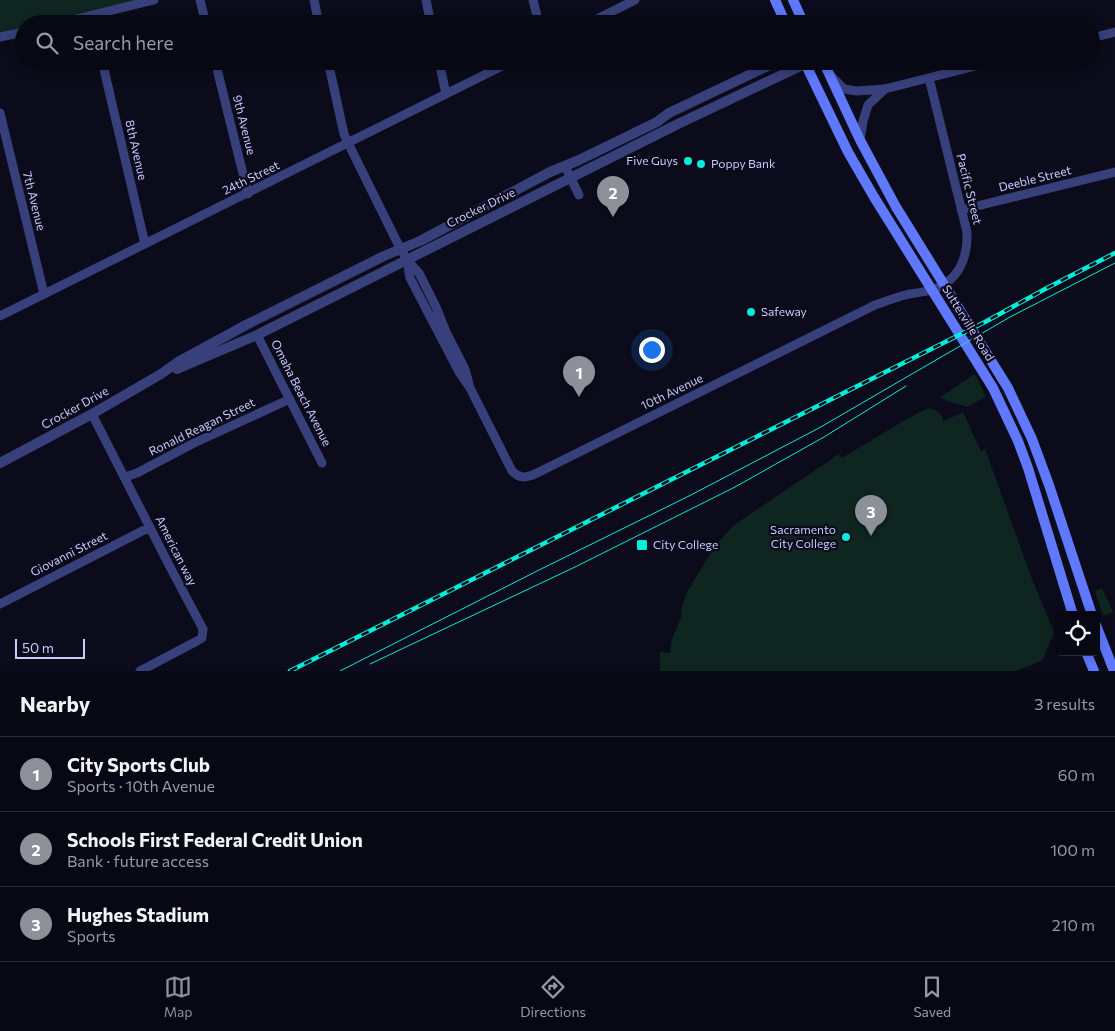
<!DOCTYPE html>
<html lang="en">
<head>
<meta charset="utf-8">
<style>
	body { margin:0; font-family:Commissioner,sans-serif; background:#161622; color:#f1f3f6 }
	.controls { position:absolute; right:15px; bottom:15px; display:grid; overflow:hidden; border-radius:5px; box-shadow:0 2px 12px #0003 }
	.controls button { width:45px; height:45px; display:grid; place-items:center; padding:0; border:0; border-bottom:1px solid #292934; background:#080814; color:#f1f3f6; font:25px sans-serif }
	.scale { position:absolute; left:15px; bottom:12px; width:70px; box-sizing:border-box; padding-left:5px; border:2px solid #c7cafe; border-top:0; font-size:14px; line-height:18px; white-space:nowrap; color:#c7cafe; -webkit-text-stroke:4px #0b0b1b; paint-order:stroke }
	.you { position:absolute; left:651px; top:349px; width:18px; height:18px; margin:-12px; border:4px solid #fff; border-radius:50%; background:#1a73e8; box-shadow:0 0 0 8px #1a73e833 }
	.badge { display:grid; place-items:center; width:32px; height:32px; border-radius:50%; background:#8c9099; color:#fff; font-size:16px; font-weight:700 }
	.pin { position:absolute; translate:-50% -41px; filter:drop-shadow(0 1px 2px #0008) }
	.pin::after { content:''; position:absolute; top:26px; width:18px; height:15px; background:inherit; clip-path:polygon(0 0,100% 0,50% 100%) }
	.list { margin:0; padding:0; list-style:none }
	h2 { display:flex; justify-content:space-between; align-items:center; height:65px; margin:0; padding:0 20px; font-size:21px }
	h2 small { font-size:16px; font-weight:400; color:#989aa0 }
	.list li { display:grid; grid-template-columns:32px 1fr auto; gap:15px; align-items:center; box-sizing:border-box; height:75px; padding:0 20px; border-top:1px solid #292934 }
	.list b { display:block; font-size:19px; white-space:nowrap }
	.list p { margin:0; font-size:16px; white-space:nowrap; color:#989aa0 }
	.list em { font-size:16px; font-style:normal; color:#989aa0 }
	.icon { flex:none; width:28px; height:28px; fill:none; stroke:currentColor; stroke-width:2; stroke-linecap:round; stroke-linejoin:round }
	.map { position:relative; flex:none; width:1115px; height:671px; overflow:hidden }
	.search { position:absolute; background:#080814; box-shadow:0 2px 12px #0003; left:15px; right:15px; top:15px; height:55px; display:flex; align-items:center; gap:12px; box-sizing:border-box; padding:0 18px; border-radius:28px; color:#989aa0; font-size:19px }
	.sheet { height:290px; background:#080814 }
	nav { display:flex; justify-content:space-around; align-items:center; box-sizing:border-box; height:70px; border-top:1px solid #292934; background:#080814; font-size:14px; color:#989aa0 }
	nav a { display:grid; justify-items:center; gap:2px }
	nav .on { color:#8c9099 }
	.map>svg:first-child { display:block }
</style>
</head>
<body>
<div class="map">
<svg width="1115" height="671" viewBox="0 0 1115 671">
	<rect width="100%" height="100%" fill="#0b0b1b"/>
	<path fill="#0e2520" d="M0,0H140L43,24H24V29L0,34Z
		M975,374L986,397L967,407L939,398Z
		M930,408L940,413L944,421L963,412L981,451L985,449L1032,579L1054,632L1043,660L1016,671H660V652L670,653L672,639L682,615L681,610L686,594L714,547L734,525L839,454L842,458L905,420L926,409Z
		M1102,588L1113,612L1103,616L1095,591Z"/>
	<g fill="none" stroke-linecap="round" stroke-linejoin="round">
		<path stroke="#37407a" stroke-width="9" d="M200,0L206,24
			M314,0L319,24
			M426,0L431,24
			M533,0L539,24
			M56,24L154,0
			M587,24L635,0
			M0,37L24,32
			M1091,38L1115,32
			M102,61L145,244
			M215,61L248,194
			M328,61L344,134L353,153L396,240L407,260L419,273L436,307L446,332L465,369L470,388L459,372L410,278L407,260
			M439,61L446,94
			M831,76L844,89L857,91L885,89L995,61
			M0,113L44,294
			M860,140L863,121L868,105L885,89
			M565,166L579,195
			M961,210L1115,172
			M0,316C171,231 342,147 512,61
			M257,335L322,463
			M470,388L512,471C520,479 527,478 537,473L875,305C886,301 897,297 909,294C916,293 924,292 932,290C958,281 968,259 967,232L929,78
			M92,414L169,565L203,629L202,638L197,641L140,671
			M125,477L137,473L194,443L290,399
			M0,604L150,527"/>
		<path stroke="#37407a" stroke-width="10" d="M177,369L257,335L680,123L811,61
			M0,463L92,414L161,374L178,362L246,325L384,256L420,241L550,172L577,161L657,122L669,113L778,61"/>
		<path stroke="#5f78fd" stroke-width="10" d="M775,0L786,24
			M793,0L804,24
			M804,61L848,152L874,197L993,388L1018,441L1028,468L1073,615
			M823,61L860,140L896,207L1008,388L1032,439L1049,485L1092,615
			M1096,625L1114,671
			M1086,652L1094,671"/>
		<path stroke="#04edda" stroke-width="1" d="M370,664L575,567L735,487L824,437L906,386
			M340,671L539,570L689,496L819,428L1010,317L1115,263"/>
		<defs>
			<path id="rail" d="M290,671L985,322L1047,288L1115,253"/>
		</defs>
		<use href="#rail" stroke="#04edda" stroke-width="4.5"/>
		<use href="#rail" stroke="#0b0b1b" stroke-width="2.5" stroke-dasharray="8" stroke-linecap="butt"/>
	</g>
	<g fill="#04edda" stroke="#0b0b1b" stroke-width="2">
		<circle cx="688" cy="161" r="5"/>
		<circle cx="701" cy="164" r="5"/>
		<circle cx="751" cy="312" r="5"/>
		<circle cx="846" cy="537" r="5"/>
		<rect x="636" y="539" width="12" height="12" rx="2.5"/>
	</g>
	<g text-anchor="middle" stroke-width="4.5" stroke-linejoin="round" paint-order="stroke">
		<g font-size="12" fill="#c7cafe" stroke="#0b0b1b">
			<text transform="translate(244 125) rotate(76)" y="4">9th Avenue</text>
			<text transform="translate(136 150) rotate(77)" y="4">8th Avenue</text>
			<text transform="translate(251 178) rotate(-26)" y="4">24th Street</text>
			<text transform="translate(1035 179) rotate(-14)" y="4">Deeble Street</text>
			<text transform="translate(969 189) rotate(76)" y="4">Pacific Street</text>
			<text transform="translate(34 201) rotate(76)" y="4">7th Avenue</text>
			<text transform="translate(481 208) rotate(-26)" y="4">Crocker Drive</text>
			<text transform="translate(968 323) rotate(58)" y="4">Sutterville Road</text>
			<text transform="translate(672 392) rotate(-26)" y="4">10th Avenue</text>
			<text transform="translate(301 393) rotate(63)" y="4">Omaha Beach Avenue</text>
			<text transform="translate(75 408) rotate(-29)" y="4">Crocker Drive</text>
			<text transform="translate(202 427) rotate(-26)" y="4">Ronald Reagan Street</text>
			<text transform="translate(176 551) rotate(63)" y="4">American way</text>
			<text transform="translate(69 554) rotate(-27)" y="4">Giovanni Street</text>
		</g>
		<g font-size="12" fill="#c7cafe" stroke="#0b0b1b" text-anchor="start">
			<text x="678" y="165" text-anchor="end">Five Guys</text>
			<text x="711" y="168">Poppy Bank</text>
			<text x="761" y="316">Safeway</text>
			<text x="836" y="534" text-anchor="end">Sacramento<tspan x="836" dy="14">City College</tspan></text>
			<text x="653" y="549">City College</text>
		</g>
	</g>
</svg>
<div class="controls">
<button><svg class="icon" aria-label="locate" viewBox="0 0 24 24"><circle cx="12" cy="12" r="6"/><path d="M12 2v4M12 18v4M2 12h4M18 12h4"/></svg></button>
</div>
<div class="scale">50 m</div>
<div class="you"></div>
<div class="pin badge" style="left:579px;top:397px">1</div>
<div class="pin badge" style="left:613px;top:217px">2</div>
<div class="pin badge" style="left:871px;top:536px">3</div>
<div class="search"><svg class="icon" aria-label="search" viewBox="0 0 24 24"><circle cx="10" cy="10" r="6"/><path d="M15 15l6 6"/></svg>Search here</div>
</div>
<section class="sheet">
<h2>Nearby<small>3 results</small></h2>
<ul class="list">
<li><span class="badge">1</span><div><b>City Sports Club</b><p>Sports · 10th Avenue</p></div><em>60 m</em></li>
<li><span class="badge">2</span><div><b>Schools First Federal Credit Union</b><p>Bank · future access</p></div><em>100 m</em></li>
<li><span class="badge">3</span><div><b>Hughes Stadium</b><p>Sports</p></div><em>210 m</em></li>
</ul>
</section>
<nav>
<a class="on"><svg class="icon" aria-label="map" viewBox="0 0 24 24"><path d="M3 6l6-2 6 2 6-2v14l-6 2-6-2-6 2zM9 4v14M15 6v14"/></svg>Map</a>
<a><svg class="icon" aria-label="directions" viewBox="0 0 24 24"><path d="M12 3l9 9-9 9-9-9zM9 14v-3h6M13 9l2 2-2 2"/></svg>Directions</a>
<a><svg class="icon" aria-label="saved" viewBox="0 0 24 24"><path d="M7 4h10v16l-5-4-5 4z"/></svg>Saved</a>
</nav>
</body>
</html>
